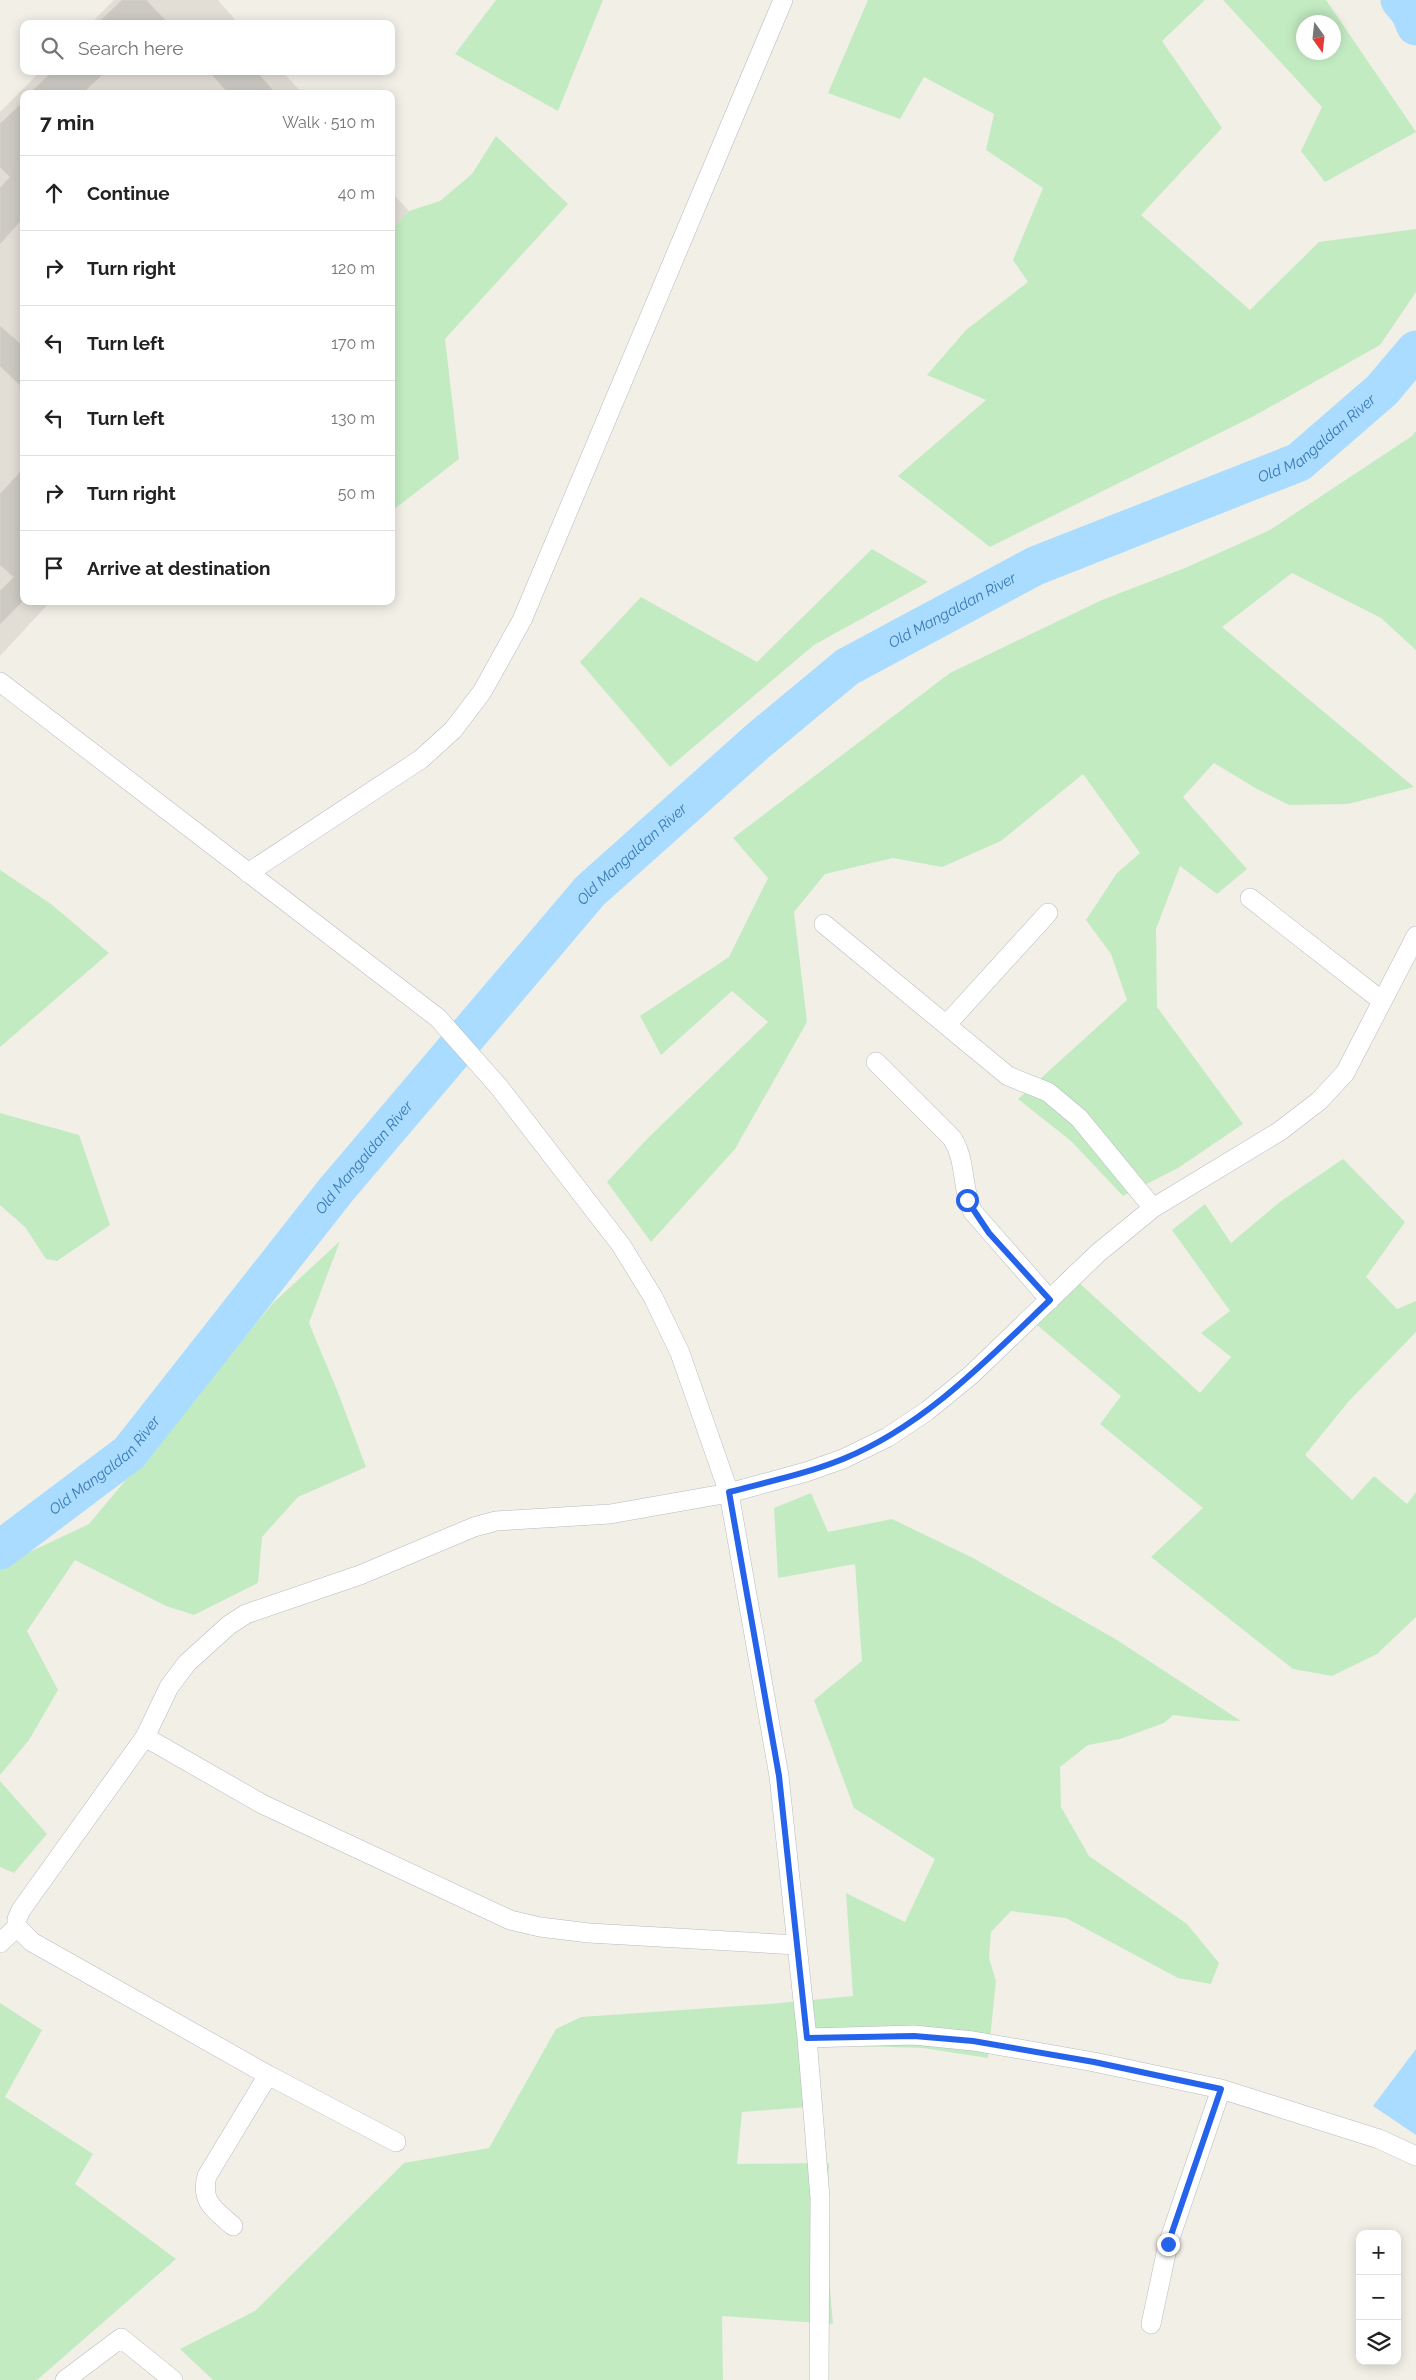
<!DOCTYPE html>
<html lang="en">
<head>
<meta charset="utf-8">
<style>
	body { margin:0; font-family:Raleway,sans-serif; background:#f2f2f2; color:#222 }
	.controls { position:absolute; right:15px; bottom:15px; display:grid; overflow:hidden; border-radius:10px; box-shadow:0 2px 12px #0003 }
	.controls button { width:45px; height:45px; display:grid; place-items:center; padding:0; border:0; border-bottom:1px solid #e0e0e0; background:#fff; color:#222; font:25px sans-serif }
	.compass { position:absolute; left:1296px; top:15px; width:45px; height:45px; border-radius:50%; background:#fff; box-shadow:0 2px 12px #0003; rotate:165deg }
	.stop { position:absolute; width:15px; height:15px; margin:-11px; border:4px solid #2563eb; border-radius:50%; background:#fff }
	.stop.end { background:#2563eb; border-color:#fff; box-shadow:0 1px 5px #0008 }
	.list { margin:0; padding:0; list-style:none }
	h2 { display:flex; justify-content:space-between; align-items:center; height:65px; margin:0; padding:0 20px; font-size:21px }
	h2 small { font-size:16px; font-weight:400; color:#767676 }
	.list li { display:grid; grid-template-columns:32px 1fr auto; gap:15px; align-items:center; box-sizing:border-box; height:75px; padding:0 20px; border-top:1px solid #e0e0e0 }
	.list b { display:block; font-size:19px; white-space:nowrap }
	.list em { font-size:16px; font-style:normal; color:#767676 }
	.icon { flex:none; width:28px; height:28px; fill:none; stroke:currentColor; stroke-width:2; stroke-linecap:round; stroke-linejoin:round }
	.map { position:relative; flex:none; width:1416px; height:2380px; overflow:hidden }
	.search { position:absolute; background:#fff; box-shadow:0 2px 12px #0003; left:20px; top:20px; width:375px; height:55px; display:flex; align-items:center; gap:12px; box-sizing:border-box; padding:0 18px; border-radius:10px; color:#767676; font-size:19px }
	.panel { position:absolute; background:#fff; box-shadow:0 2px 12px #0003; left:20px; top:90px; width:375px; height:515px; border-radius:10px }
	.map>svg:first-child { display:block }
</style>
</head>
<body>
<div class="map">
<svg width="1416" height="2380" viewBox="0 0 1416 2380">
	<rect width="100%" height="100%" fill="#f2efe7"/>
	<path fill="#e2ded6" d="M114,0H218L239,24H90Z
		M41,71H282L303,94H24V601H51L0,656V112Z
		M391,192L409,211L391,230Z"/>
	<path fill="#c3ebc2" fill-rule="evenodd" d="M496,0H603L558,111L455,54Z
		M868,0H1205L1162,41L1222,128L1141,215L1250,310L1319,242L1416,229V292L1380,345L1252,417L990,547L898,476L986,400L927,375L966,330L1028,282L1013,260L1043,188L986,150L994,114L924,77L900,119L828,93Z
		M1223,0H1326L1416,132L1325,182L1301,151L1322,107ZM1304,22H1334V52H1304Z
		M496,136L568,204L445,339L459,459L393,510L391,507V230L409,211L440,201L472,174Z
		M1416,431V650L1381,618L1292,573L1222,627L1414,787L1348,804L1289,805L1257,789L1214,763L1183,797L1247,869L1217,894L1180,866L1156,929L1157,1007L1243,1124L1178,1168L1123,1196L1071,1141L1018,1099L1127,1000L1111,954L1086,920L1117,873L1140,853L1083,774L1001,841L942,867L893,858L825,874L794,912L807,1022L735,1149L651,1242L607,1182L649,1137L768,1022L732,991L661,1055L640,1016L729,957L768,878L733,838L950,673L1102,600L1185,568L1270,530L1412,436Z
		M872,549L928,582L814,645L670,767L580,662L641,597L757,662Z
		M0,870L51,904L109,953L0,1047Z
		M0,1113L79,1135L110,1225L57,1261L46,1259L25,1227L0,1205Z
		M1343,1159L1405,1222L1366,1277L1397,1309L1416,1301V1332L1349,1401L1305,1455L1352,1500L1374,1476L1407,1504L1416,1492V1617L1377,1654L1332,1676L1293,1669L1151,1557L1203,1508L1100,1424L1121,1396L1024,1314L1065,1270L1200,1393L1231,1357L1201,1333L1230,1311L1172,1230L1205,1204L1231,1243L1281,1201Z
		M340,1241L309,1323L337,1390L366,1467L298,1497L262,1537L258,1583L194,1615L166,1606L75,1560L27,1631L58,1690L29,1740L0,1775V1566L89,1524L273,1303Z
		M811,1493L828,1532L892,1519L973,1558L1117,1640L1241,1721L1213,1720L1173,1715L1164,1723L1120,1739L1088,1745L1060,1767L1061,1807L1089,1856L1187,1924L1219,1963L1211,1984L1178,1978L1066,1918L1011,1911L991,1932L989,1958L996,1981L988,2058L923,2048L816,2045L822,2106L742,2112L737,2164L829,2163L826,2246L833,2324L722,2316L723,2380H213L180,2349L255,2311L404,2163L489,2148L556,2029L581,2017L769,2004L853,1996L846,1893L905,1922L935,1859L854,1808L814,1700L862,1661L855,1564L778,1578L774,1508Z
		M0,1781L47,1834L14,1873L0,1867Z
		M0,2003L42,2030L5,2097L93,2154L75,2184L176,2259L37,2380H0Z"/>
	<path fill="#aadcff" d="M1416,2049V2135L1373,2106Z"/>
	<g fill="none" stroke-linecap="round" stroke-linejoin="round">
		<g stroke="#aadcff" stroke-width="39">
			<path d="M1400,0L1410,12L1416,26"/>
			<path id="s1" d="M0,1550L129,1453L336,1190L590,891L759,740L847,667L1035,566L1299,462L1382,390L1416,350"/>
		</g>
	</g>
	<path fill="#cdcac4" stroke="#d7d1c4" d="M122,0H146L169,24H97Z
		M53,71H106L82,94H29Z
		M209,71H256L276,94H229Z
		M24,101V217L0,244V188L10,177L0,167V124Z
		M0,326L24,347V389L0,366Z
		M24,468V600L0,624V591L14,577L0,565V494Z"/>
	<g fill="none" stroke-linecap="round" stroke-linejoin="round">
		<defs>
			<path id="minor" d="M0,682L438,1018L499,1087L621,1245L653,1297L680,1353L729,1493L779,1776L807,2038L820,2198L819,2380
				M248,873L421,759L453,730L482,692L522,620L783,0
				M1250,898L1382,1001
				M824,924L1008,1076L1048,1092L1079,1118L1153,1208
				M947,1024L1048,913
				M876,1062L952,1138C967,1161 961,1189 973,1212L1050,1300
				M145,1737L262,1804L510,1920L540,1927L589,1933L797,1945
				M0,1943L17,1927
				M807,2038L914,2035L973,2041L1094,2062L1221,2089L1379,2139L1416,2156
				M396,2142L268,2075L32,1942L17,1927V1919L21,1910L145,1737L169,1687L187,1663L229,1625L246,1614L360,1575L474,1527L496,1521L610,1514L729,1493L806,1472L843,1459L888,1437L927,1411L971,1375L1098,1253L1153,1208L1280,1131L1319,1101L1345,1073L1416,936
				M233,2226C215,2210 200,2202 207,2176L268,2075
				M1151,2324L1168,2244L1221,2089
				M65,2380L121,2338L173,2380"/>
		</defs>
		<use href="#minor" stroke="#b7babf" stroke-width="20"/>
		<use href="#minor" stroke="#fff" stroke-width="19"/>
	</g>
	<g fill="none" stroke-linecap="round" stroke-linejoin="round">
		<path stroke="#2563eb" stroke-width="6" d="M967,1200L989,1233L1050,1300C987,1360 924,1426 843,1459C806,1474 767,1482 729,1492L779,1776L807,2038L914,2036L973,2041L1094,2062L1221,2089L1168,2244"/>
	</g>
	<g text-anchor="middle" stroke-width="4" stroke-linejoin="round" paint-order="stroke">
		<g font-size="15" font-style="italic" fill="#3878b2" stroke="#fff">
			<text dy="5" stroke="none"><textPath href="#s1" startOffset="1754">Old Mangaldan River</textPath></text>
			<text dy="5" stroke="none"><textPath href="#s1" startOffset="1349">Old Mangaldan River</textPath></text>
			<text dy="5" stroke="none"><textPath href="#s1" startOffset="944">Old Mangaldan River</textPath></text>
			<text dy="5" stroke="none"><textPath href="#s1" startOffset="539">Old Mangaldan River</textPath></text>
			<text dy="5" stroke="none"><textPath href="#s1" startOffset="135">Old Mangaldan River</textPath></text>
		</g>
	</g>
</svg>
<div class="controls">
<button>+</button>
<button>−</button>
<button><svg class="icon" aria-label="layers" viewBox="0 0 24 24"><path d="M12 4l9 5-9 5-9-5zM3 14l9 5 9-5"/></svg></button>
</div>
<svg class="compass" viewBox="-18 -18 36 36"><path d="M0-13l5 13h-10z" fill="#e53935"/><path d="M0 13l5-13h-10z" fill="#767676"/></svg>
<div class="stop" style="left:967px;top:1200px"></div>
<div class="stop end" style="left:1168px;top:2244px"></div>
<div class="search"><svg class="icon" aria-label="search" viewBox="0 0 24 24"><circle cx="10" cy="10" r="6"/><path d="M15 15l6 6"/></svg>Search here</div>
<section class="panel">
<h2>7 min<small>Walk · 510 m</small></h2>
<ul class="list">
<li><svg class="icon" aria-label="ahead" viewBox="0 0 24 24"><path d="M12 20V5M6 11l6-6 6 6"/></svg><div><b>Continue</b></div><em>40 m</em></li>
<li><svg class="icon" aria-label="right" viewBox="0 0 24 24"><path d="M7 20v-9h11M14 6l5 5-5 5"/></svg><div><b>Turn right</b></div><em>120 m</em></li>
<li><svg class="icon" aria-label="left" viewBox="0 0 24 24"><path d="M17 20v-9H6M10 6l-5 5 5 5"/></svg><div><b>Turn left</b></div><em>170 m</em></li>
<li><svg class="icon" aria-label="left" viewBox="0 0 24 24"><path d="M17 20v-9H6M10 6l-5 5 5 5"/></svg><div><b>Turn left</b></div><em>130 m</em></li>
<li><svg class="icon" aria-label="right" viewBox="0 0 24 24"><path d="M7 20v-9h11M14 6l5 5-5 5"/></svg><div><b>Turn right</b></div><em>50 m</em></li>
<li><svg class="icon" aria-label="arrive" viewBox="0 0 24 24"><path d="M6 21V4h12l-3 4 3 4H6"/></svg><div><b>Arrive at destination</b></div></li>
</ul>
</section>
</div>
</body>
</html>
